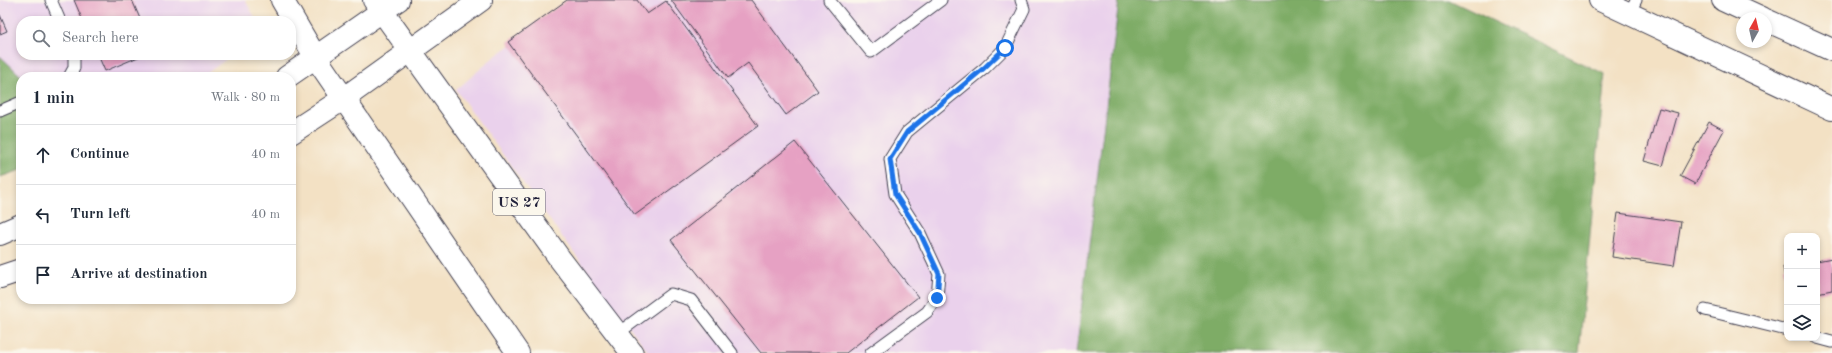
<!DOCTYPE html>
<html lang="en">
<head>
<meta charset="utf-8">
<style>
	body { margin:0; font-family:"Old Standard TT",serif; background:#f2f2f3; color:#1f2937 }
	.controls { position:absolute; right:12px; bottom:12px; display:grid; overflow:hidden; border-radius:8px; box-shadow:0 2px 6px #0003 }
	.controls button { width:36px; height:36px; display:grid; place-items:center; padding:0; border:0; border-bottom:1px solid #e0e1e3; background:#fff; color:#1f2937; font:20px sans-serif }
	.compass { position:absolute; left:1736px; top:12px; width:36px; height:36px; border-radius:50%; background:#fff; box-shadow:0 2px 6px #0003; rotate:8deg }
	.stop { position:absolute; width:12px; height:12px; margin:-9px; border:3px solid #1a73e8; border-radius:50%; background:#fff }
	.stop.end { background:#1a73e8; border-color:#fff; box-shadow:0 1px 4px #0008 }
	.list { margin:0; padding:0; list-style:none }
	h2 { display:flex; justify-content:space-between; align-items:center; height:52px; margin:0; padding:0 16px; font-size:17px }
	h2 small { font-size:13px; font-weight:400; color:#747a83 }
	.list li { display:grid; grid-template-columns:26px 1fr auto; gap:12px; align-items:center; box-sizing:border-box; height:60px; padding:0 16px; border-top:1px solid #e0e1e3 }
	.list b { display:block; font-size:15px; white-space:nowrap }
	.list em { font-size:13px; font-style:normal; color:#747a83 }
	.icon { flex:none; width:22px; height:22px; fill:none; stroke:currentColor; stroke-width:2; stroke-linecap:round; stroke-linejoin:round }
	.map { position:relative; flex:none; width:1832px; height:353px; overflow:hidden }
	.search { position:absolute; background:#fff; box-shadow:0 2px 6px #0003; left:16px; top:16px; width:280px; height:44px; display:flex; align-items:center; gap:10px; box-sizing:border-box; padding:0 14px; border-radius:16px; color:#747a83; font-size:15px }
	.panel { position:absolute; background:#fff; box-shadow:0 2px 6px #0003; left:16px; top:72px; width:280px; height:232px; border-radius:16px }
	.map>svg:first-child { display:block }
</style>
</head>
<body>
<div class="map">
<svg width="1832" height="353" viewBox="0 0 1832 353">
	<rect width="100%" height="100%" fill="#fbf7ec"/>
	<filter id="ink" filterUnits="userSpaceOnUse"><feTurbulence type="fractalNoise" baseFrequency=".025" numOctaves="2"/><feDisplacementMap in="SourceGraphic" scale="8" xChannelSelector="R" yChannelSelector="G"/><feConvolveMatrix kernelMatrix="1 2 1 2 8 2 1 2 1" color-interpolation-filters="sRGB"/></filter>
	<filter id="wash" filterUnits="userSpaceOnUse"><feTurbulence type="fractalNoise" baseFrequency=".012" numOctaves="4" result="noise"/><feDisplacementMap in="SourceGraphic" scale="16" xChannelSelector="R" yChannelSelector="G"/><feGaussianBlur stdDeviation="0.9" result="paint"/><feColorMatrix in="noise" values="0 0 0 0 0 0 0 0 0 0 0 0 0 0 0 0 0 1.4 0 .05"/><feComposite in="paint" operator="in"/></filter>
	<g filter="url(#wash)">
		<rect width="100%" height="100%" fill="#f3e1c4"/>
		<path fill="#ead1ec" d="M0,0H245L257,21H21V55H232L202,77H22L0,56Z
			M574,0H1119L1076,353H649L571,249L456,90L494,57Z"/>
		<path fill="#7eac66" stroke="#506750" d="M1119,0H1449L1605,74L1579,353H1076Z
			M0,56L22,77L21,170L0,177Z"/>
		<g id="blocks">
			<path fill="#e6a1c3" d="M74,0H132L141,21H83Z
				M567,0H637L647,14L666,1L758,126L635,215L508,42Z
				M671,0H751L818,91L786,115L748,63L728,78Z
				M0,15L7,31L0,34Z
				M98,55H143L105,71Z
				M1659,108L1678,113L1663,166L1644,161Z
				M1709,122L1724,130L1695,184L1680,176Z
				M795,142L918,297L846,353H761L671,240Z
				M1618,213L1681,222L1674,266L1612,257Z
				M1832,258V290L1817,293V261Z
				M1783,267H1787V285H1786Z"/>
		</g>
	</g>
	<g filter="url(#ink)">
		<use href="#blocks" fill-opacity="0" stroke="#413f50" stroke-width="1"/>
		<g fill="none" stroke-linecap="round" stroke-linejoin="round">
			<defs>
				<path id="service" d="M51,0L60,21
					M829,0L871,52L941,0
					M1629,14L1636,0
					M69,77L74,68V55
					M0,111L21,102
					M1705,310L1787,330
					M617,334L671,294L691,300L732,353
					M1817,338L1832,342
					M871,353L927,312L937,298L939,274L920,233L895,194L890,159L907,132L985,68L1005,48L1024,9L1021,0"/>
				<path id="secondary" d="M1600,0L1832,109
					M1723,0L1762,18
					M1766,20L1832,50
					M287,77L398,0
					M291,133L343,99L481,0
					M0,234L21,225
					M0,277L21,270"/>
				<path id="trunk" d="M282,0L316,58L518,353
					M374,0L560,259L632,353"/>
			</defs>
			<use href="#service" stroke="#413f50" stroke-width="13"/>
			<use href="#secondary" stroke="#413f50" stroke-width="24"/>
			<use href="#trunk" stroke="#413f50" stroke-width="24"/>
			<use href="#service" stroke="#fff" stroke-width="11"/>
			<use href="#secondary" stroke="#fff" stroke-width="22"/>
			<use href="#trunk" stroke="#fff" stroke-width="22"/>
		</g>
	</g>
	<g fill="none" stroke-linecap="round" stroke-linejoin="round" filter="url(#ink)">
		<path stroke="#1a73e8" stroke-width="5" d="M937,298L939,274L920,233L895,194L890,159L907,132L984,68L1005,48"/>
	</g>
	<g text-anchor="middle" stroke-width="4" stroke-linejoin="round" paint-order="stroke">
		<rect fill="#fbf7ec" stroke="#636270" stroke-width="1" x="493" y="189" width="52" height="26" rx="3"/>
		<g font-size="15" font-weight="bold" fill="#22223b">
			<text x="519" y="207">US 27</text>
		</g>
	</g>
</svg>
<div class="controls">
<button>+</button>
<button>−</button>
<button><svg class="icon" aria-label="layers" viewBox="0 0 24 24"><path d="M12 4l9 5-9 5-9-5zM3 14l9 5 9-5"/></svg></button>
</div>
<svg class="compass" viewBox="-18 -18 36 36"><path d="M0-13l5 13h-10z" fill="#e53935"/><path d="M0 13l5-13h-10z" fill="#747a83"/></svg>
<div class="stop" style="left:1005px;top:48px"></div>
<div class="stop end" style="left:937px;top:298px"></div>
<div class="search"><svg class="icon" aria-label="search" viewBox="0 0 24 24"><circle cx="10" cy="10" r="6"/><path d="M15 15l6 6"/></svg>Search here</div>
<section class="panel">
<h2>1 min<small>Walk · 80 m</small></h2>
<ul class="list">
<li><svg class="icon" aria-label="ahead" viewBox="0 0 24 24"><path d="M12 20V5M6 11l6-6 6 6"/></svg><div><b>Continue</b></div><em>40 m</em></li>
<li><svg class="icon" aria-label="left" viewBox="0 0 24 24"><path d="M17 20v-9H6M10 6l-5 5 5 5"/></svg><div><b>Turn left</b></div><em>40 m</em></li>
<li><svg class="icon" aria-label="arrive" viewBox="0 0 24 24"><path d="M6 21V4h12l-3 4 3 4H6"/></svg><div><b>Arrive at destination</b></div></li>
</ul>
</section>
</div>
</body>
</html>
